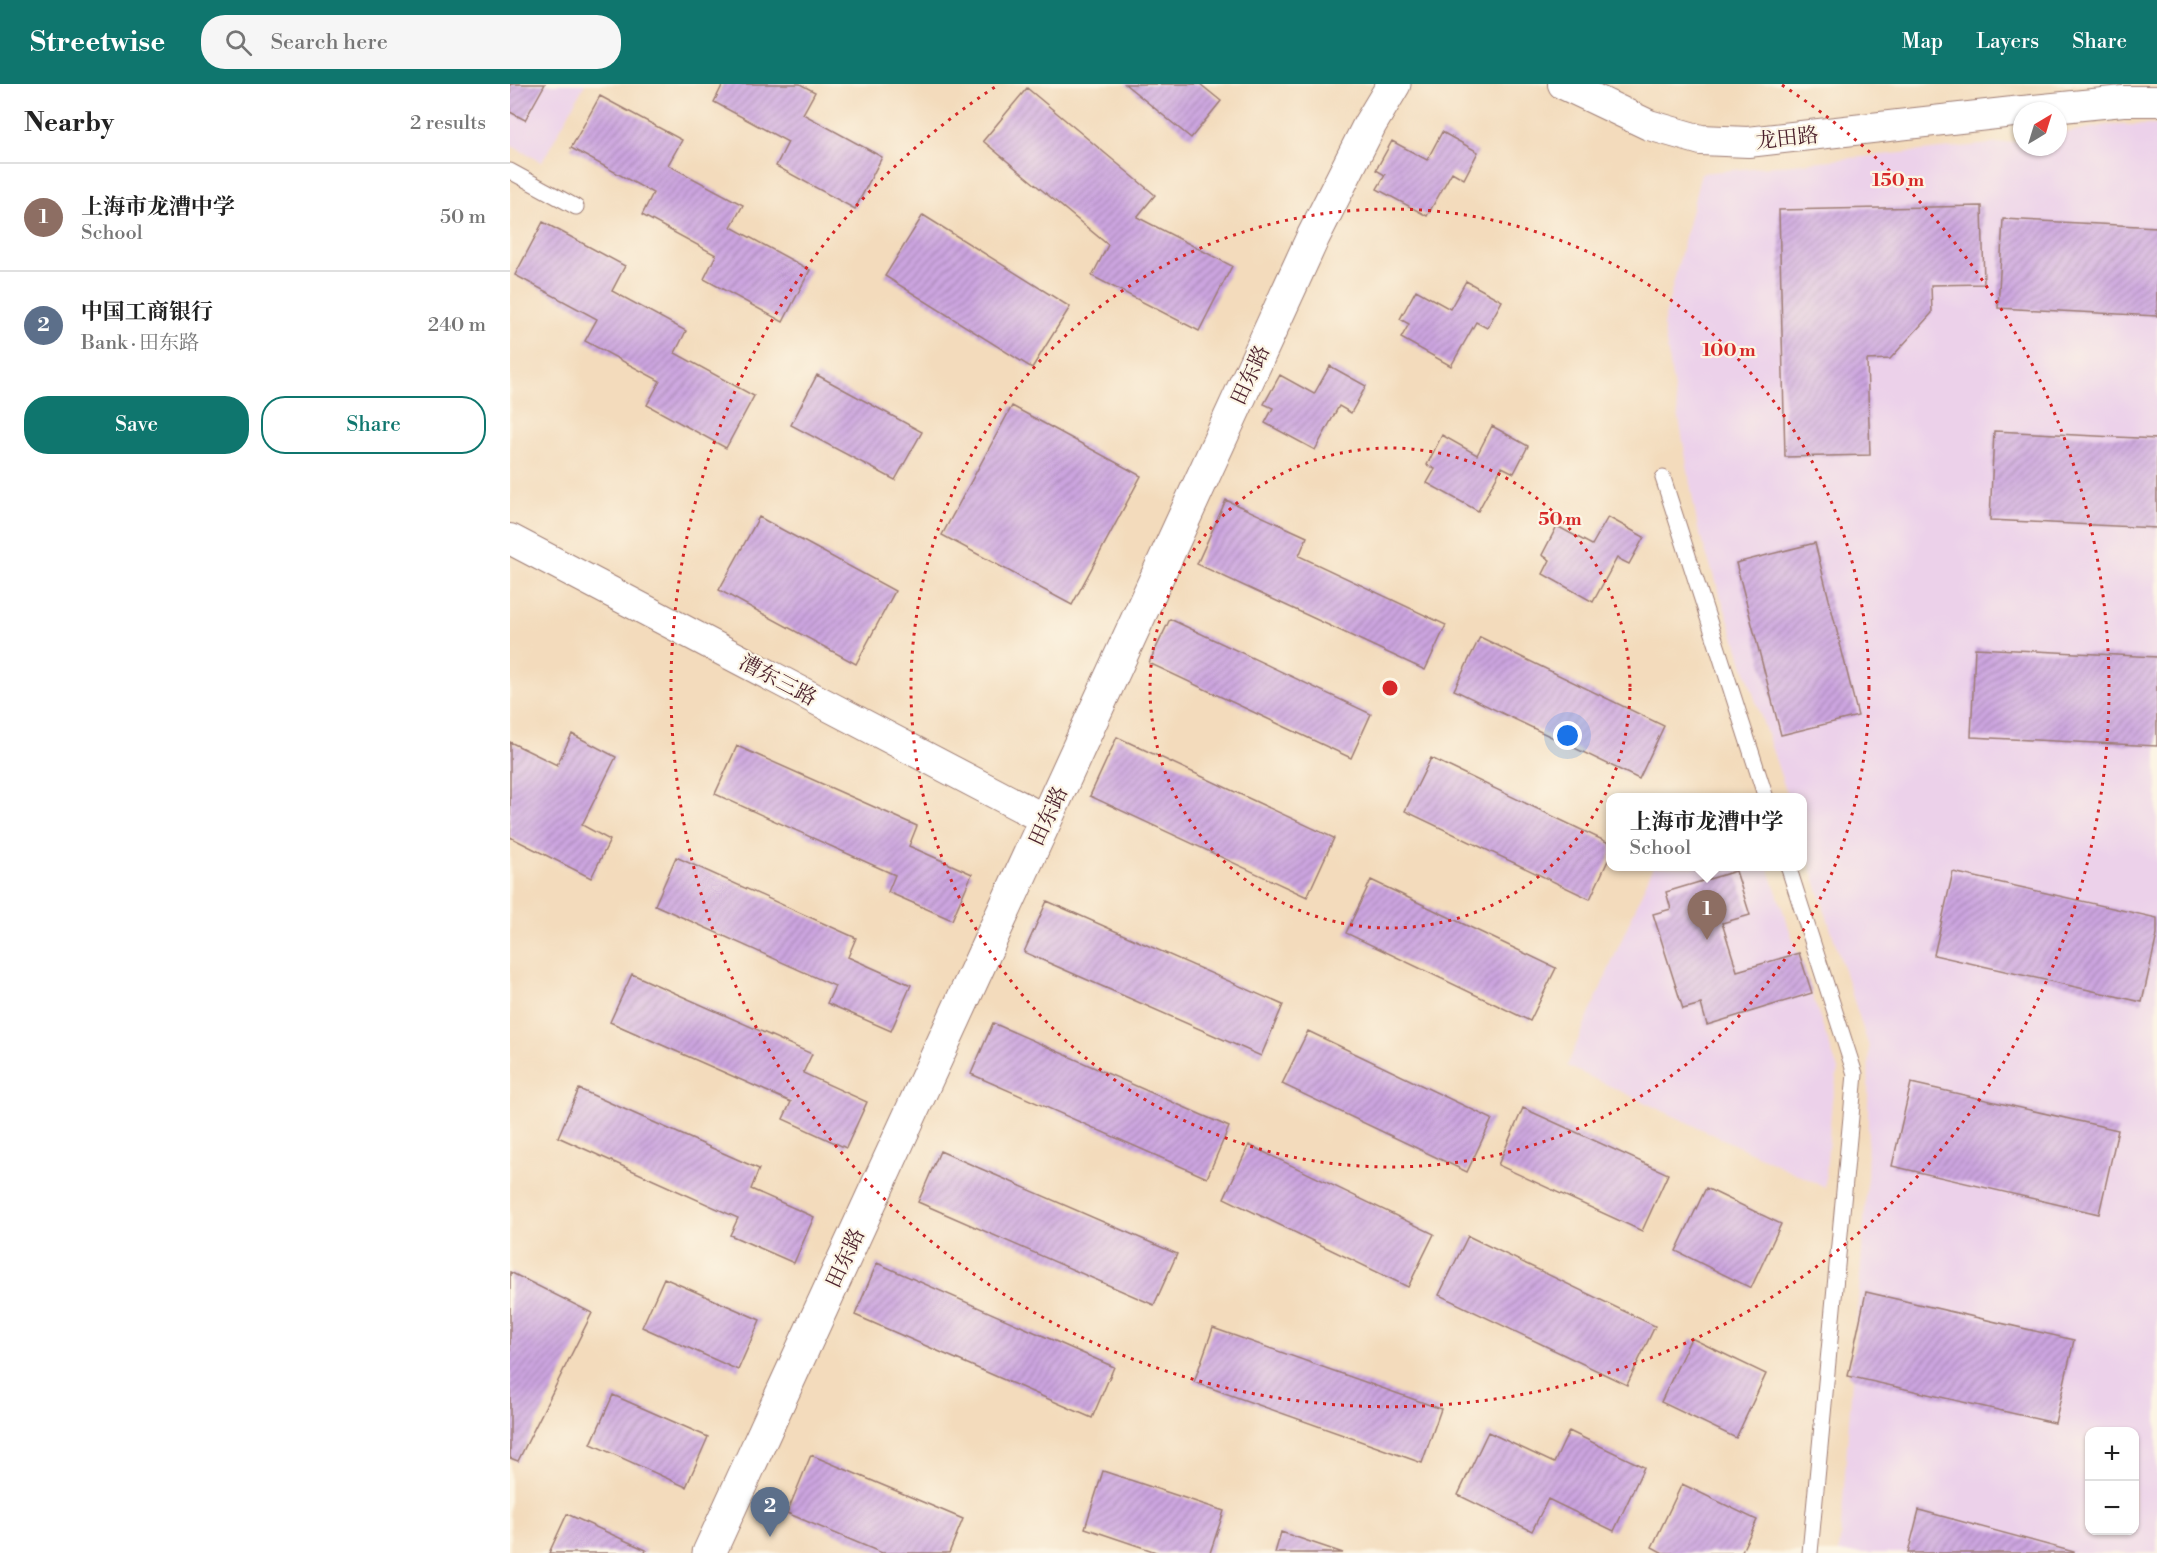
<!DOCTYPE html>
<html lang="en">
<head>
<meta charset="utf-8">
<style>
	body { margin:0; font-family:"Libre Bodoni","Noto Serif SC",serif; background:#f6f6f6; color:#222 }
	.controls { position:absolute; right:18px; bottom:18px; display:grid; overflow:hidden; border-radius:12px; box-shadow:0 2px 4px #0004 }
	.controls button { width:54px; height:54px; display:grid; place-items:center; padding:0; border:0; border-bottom:2px solid #e0e0e0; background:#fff; color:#222; font:30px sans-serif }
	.compass { position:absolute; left:1503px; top:18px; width:54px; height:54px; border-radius:50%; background:#fff; box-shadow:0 2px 4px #0004; rotate:38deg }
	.you { position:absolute; left:1058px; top:652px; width:21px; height:21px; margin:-15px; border:4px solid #fff; border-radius:50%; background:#1a73e8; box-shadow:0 0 0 9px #1a73e833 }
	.badge { display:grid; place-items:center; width:39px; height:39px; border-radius:50%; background:#0f766e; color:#fff; font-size:20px; font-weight:700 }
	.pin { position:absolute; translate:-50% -50px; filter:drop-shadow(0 2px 3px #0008) }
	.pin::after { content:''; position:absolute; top:32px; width:21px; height:18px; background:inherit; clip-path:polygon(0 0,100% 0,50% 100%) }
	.popup { position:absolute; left:1096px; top:709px; width:201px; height:78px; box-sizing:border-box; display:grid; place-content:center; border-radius:12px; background:#fff; filter:drop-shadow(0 2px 4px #0005); font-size:20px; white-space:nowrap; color:#767676 }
	.popup b { font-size:22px; color:#222 }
	.popup::after { content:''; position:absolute; left:50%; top:100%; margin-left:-12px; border:12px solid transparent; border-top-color:#fff }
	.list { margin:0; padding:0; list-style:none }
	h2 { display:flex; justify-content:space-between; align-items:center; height:78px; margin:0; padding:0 24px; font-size:26px }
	h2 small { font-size:20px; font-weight:400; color:#767676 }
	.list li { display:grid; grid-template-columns:39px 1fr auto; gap:18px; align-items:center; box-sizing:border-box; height:108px; padding:0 24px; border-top:2px solid #e0e0e0 }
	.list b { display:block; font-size:22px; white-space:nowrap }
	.list p { margin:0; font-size:20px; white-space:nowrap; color:#767676 }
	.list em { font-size:20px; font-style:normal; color:#767676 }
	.actions { display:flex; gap:12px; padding:18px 24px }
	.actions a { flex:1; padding:14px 0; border:2px solid #0f766e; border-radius:24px; text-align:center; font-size:21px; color:#0f766e }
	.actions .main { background:#0f766e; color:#fff }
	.icon { flex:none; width:33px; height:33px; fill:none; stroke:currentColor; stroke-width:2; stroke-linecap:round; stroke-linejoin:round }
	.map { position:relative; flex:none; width:1647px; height:1469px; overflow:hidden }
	header { display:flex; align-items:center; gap:36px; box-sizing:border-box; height:84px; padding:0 30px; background:#0f766e; color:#fff }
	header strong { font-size:28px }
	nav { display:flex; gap:33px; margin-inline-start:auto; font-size:21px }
	.search { width:420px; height:54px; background:#f6f6f6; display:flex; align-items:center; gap:15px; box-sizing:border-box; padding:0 21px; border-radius:24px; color:#767676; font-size:22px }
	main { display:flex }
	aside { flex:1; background:#fff }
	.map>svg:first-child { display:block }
</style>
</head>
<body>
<header>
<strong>Streetwise</strong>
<div class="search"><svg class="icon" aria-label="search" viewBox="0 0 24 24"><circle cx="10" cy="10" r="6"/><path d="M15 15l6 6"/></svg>Search here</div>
<nav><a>Map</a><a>Layers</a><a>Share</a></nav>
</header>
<main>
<aside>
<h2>Nearby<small>2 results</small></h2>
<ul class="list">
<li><span class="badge" style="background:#8d6e63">1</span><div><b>上海市龙漕中学</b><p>School</p></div><em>50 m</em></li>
<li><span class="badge" style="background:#5c6f8a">2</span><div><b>中国工商银行</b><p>Bank · 田东路</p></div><em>240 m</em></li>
</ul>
<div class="actions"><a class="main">Save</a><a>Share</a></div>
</aside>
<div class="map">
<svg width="1647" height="1469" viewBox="0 0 1647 1469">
	<defs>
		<pattern id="building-hatch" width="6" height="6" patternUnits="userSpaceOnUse" patternTransform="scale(1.5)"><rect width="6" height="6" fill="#cca5e0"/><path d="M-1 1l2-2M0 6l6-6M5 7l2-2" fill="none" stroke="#a886b6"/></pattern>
	</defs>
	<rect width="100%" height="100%" fill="#fcf5e5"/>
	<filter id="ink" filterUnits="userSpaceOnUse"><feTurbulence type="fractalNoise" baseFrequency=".0167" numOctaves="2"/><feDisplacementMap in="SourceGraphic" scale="12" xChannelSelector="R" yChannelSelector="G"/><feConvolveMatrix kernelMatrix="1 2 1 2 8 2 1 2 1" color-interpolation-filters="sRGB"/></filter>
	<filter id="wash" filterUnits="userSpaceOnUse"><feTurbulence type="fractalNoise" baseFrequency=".008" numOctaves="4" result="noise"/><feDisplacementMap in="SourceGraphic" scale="24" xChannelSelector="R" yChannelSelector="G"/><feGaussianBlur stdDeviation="1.35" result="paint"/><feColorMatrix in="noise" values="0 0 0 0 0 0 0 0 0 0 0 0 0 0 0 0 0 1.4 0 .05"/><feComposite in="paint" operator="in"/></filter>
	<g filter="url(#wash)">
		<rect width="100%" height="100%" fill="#f3dbbc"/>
		<path fill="#ecd1ea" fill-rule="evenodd" d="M0,0H75L32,78L0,61Z
			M1597,41H1647V1469H1329L1357,1099L1359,963L1293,759V714L1278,713L1188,445L1153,241L1191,89L1512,57V63H1548V50ZM1580,1348H1624V1446H1580Z
			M1143,783H1258L1328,986L1322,1015L1315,1103L1057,982Z"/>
		<g id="blocks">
			<path fill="url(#building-hatch)" d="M0,0H35L15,36L0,28Z
				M213,0H290L305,8L293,30L372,73L345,125L266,82L278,58L204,18Z
				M615,0H690L711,17L681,54Z
				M517,4L645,111L627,133L722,182L689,247L582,192L598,161L473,57Z
				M90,12L172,56L158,81L233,121L221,143L300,186L273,238L194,195L206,171L132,131L143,109L61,64Z
				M932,48L968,68L954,95L942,88L917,132L867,105L875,91L866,86L882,57L917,76Z
				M1472,122L1474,200L1421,201L1422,229L1380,275L1357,276L1360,371L1275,373L1269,126Z
				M413,131L560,223L522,284L375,192Z
				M1493,135L1647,143V232L1488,224Z
				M33,138L115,182L102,207L176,247L165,269L244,312L216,364L137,321L150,297L75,257L87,235L5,191Z
				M956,197L992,217L977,244L966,238L941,282L891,254L899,240L890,235L906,206L940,225Z
				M820,282L856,302L841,329L829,322L805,366L755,339L763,324L754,320L770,291L804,310Z
				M307,291L412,348L385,396L281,341Z
				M502,322L631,392L562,521L432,451Z
				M982,342L1018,362L1004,389L992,383L968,427L917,399L925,385L917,381L932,351L967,371Z
				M1484,347L1647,355V444L1480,436Z
				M716,416L797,453L789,472L936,541L915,586L687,480Z
				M249,433L385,507L346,580L209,506Z
				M1098,433L1134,453L1119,480L1107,474L1083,518L1033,490L1040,476L1032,471L1047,442L1082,461Z
				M1305,459L1348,632L1271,651L1226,479Z
				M660,535L861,630L841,674L639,579Z
				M970,553L1154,642L1129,695L944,606Z
				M1465,564L1647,573V662L1461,653Z
				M62,650L106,673L72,741L100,756L81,794L0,753V658L47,681Z
				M607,653L824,754L797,813L580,712Z
				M227,662L407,742L399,762L462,790L442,836L378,808L385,791L205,710Z
				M921,674L1101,760V770L1080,815L895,727Z
				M166,773L346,854L338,873L401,901L381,947L317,919L325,902L145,821Z
				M1226,787L1240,831L1212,839L1227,887L1289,869L1302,909L1197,941L1191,920L1173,925L1143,830L1161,825L1156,808Z
				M1443,788L1647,834V851L1632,918L1424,871Z
				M861,796L1046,884L1020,937L836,849Z
				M537,817L773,921L751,972L514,868Z
				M122,890L302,970L293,989L357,1018L336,1064L273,1035L281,1018L100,938Z
				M483,939L719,1043L697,1094L461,990Z
				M798,947L982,1035L957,1088L772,1000Z
				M1401,999L1608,1046L1589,1130L1382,1082Z
				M69,1005L249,1085L241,1105L304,1133L284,1179L220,1151L228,1134L48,1053Z
				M1013,1024L1158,1090L1132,1147L988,1081Z
				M739,1061L924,1150L898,1203L714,1114Z
				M430,1067L667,1170L644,1221L408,1118Z
				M1196,1104L1271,1140L1241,1204L1166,1167Z
				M958,1152L1145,1242L1117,1301L929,1211Z
				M367,1179L604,1283L582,1334L345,1231Z
				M0,1188L82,1229L8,1377L0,1374Z
				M154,1194L250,1236L228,1286L132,1243Z
				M1356,1208L1564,1256L1545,1339L1338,1292Z
				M703,1244L931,1325L912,1379L684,1298Z
				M1181,1254L1256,1290L1226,1354L1151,1318Z
				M103,1311L198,1353L176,1403L81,1360Z
				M1059,1347L1134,1383L1104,1447L1038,1415L1022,1447L948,1411L978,1348L1044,1379Z
				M301,1371L453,1435L439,1469H372L277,1429Z
				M593,1387L714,1427L700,1469H649L575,1444Z
				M1172,1400L1247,1436L1231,1469H1153L1142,1463Z
				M1409,1426L1564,1468V1469H1398Z
				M57,1430L136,1466L135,1469H39Z
				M771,1448L833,1469H765Z"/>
		</g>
	</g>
	<g filter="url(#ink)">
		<use href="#blocks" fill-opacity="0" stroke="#9e7d74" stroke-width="1.5"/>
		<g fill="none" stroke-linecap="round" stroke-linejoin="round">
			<defs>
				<path id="service" d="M0,87L66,123
					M1153,394L1256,714
					M1278,782L1345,990L1300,1469"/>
				<path id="minor" d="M1053,0L1139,41L1191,56L1238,58L1512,27
					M1513,27L1613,17H1647
					M0,455L536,736"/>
				<path id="tertiary" d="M199,1469L803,153L860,40L884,0"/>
			</defs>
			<use href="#service" stroke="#9e7d74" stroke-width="17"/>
			<use href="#minor" stroke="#9e7d74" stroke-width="32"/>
			<use href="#tertiary" stroke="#9e7d74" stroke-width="35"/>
			<use href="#service" stroke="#fff" stroke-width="15"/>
			<use href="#minor" stroke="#fff" stroke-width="30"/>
			<use href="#tertiary" stroke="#fff" stroke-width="33"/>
		</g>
	</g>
	<g fill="none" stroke="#d62828" stroke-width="3" stroke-dasharray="3 6">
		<circle cx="880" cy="604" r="240"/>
		<circle cx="880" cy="604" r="479"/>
		<path d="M1272 1A719 719 0 1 1 488 1"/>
	</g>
	<g text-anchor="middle" stroke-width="4.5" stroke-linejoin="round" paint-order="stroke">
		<g font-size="21" fill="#4a1f2b" stroke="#fcf5e5">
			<text transform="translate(1277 54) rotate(-6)" y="7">龙田路</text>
			<text transform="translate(740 291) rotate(-65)" y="7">田东路</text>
			<text transform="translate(268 596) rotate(28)" y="7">漕东三路</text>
			<text transform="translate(538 732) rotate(-65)" y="7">田东路</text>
			<text transform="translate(335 1174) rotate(-65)" y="7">田东路</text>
		</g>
	</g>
	<circle cx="880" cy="604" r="9" fill="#d62828" stroke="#fcf5e5" stroke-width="3"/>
	<g font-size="18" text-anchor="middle" font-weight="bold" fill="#d62828" stroke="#fcf5e5" stroke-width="4.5" stroke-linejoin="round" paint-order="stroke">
		<text x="1388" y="102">150 m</text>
		<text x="1219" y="272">100 m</text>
		<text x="1050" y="441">50 m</text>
	</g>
</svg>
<div class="controls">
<button>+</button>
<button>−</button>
</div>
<svg class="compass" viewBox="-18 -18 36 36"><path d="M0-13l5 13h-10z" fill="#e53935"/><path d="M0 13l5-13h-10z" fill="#767676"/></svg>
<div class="you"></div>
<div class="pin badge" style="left:1197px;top:856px;background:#8d6e63">1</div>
<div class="popup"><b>上海市龙漕中学</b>School</div>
<div class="pin badge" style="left:260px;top:1453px;background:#5c6f8a">2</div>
</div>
</main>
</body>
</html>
